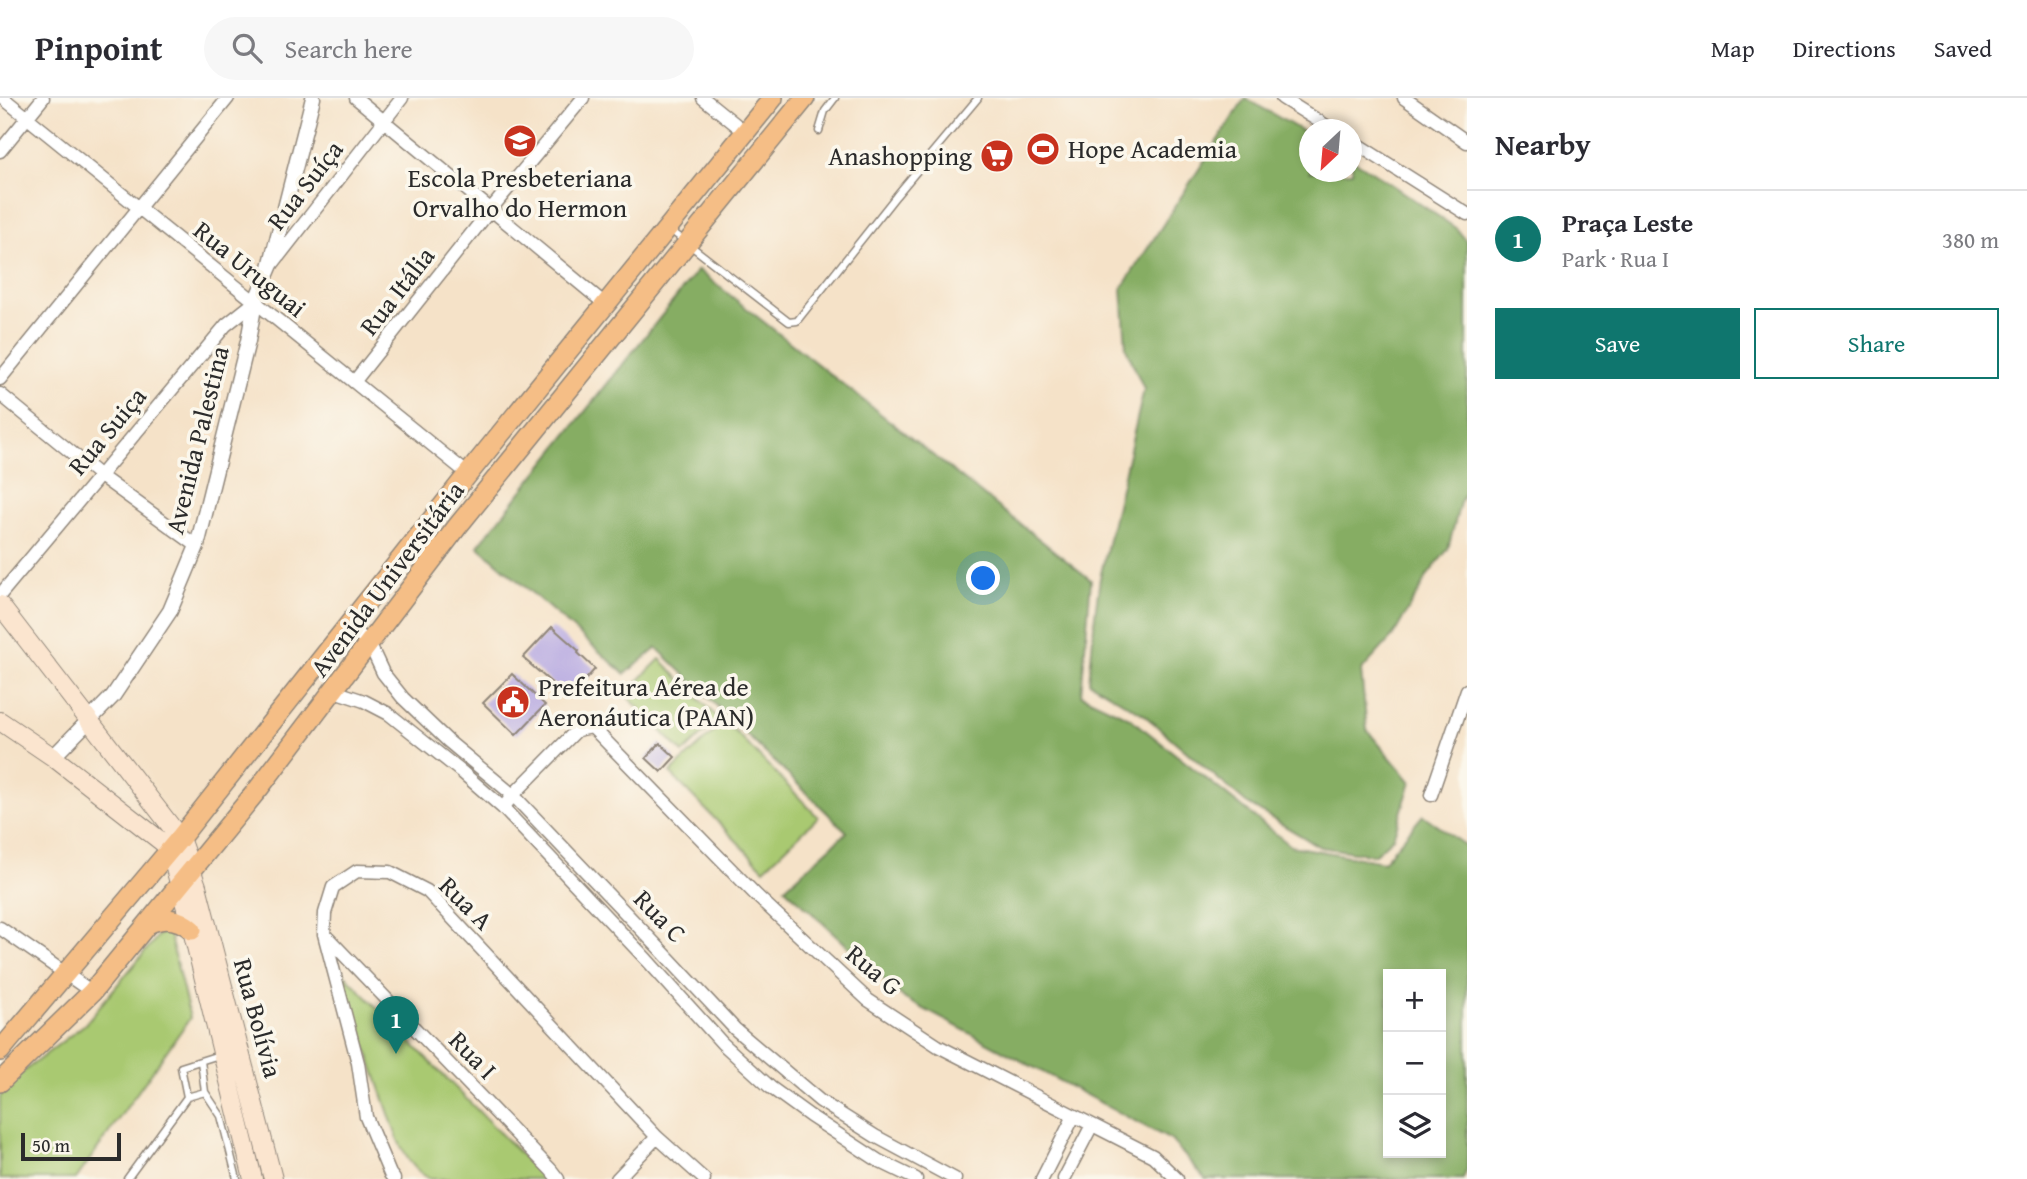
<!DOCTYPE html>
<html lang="en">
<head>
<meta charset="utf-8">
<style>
	body { margin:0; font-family:"Gentium Book Plus",serif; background:#f7f7f7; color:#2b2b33 }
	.controls { position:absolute; right:21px; bottom:21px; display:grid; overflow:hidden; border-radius:0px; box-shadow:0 4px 10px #0003 }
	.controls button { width:63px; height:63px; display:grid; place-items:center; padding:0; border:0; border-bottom:2px solid #e1e1e2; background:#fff; color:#2b2b33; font:35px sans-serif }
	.compass { position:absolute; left:1299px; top:21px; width:63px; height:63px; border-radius:50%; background:#fff; box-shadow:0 4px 10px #0003; rotate:206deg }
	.scale { position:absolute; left:21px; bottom:18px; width:100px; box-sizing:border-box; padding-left:7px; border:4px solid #2b2b2b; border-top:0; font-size:19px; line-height:24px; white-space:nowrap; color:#2b2b2b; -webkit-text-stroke:5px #fbf7ec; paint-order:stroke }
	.you { position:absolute; left:984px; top:481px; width:24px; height:24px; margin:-18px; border:5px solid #fff; border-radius:50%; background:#1a73e8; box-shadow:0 0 0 10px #1a73e833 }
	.badge { display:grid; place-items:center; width:46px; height:46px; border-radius:50%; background:#0f766e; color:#fff; font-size:23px; font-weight:700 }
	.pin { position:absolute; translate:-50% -58px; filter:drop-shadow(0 2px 4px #0008) }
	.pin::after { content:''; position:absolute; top:37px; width:24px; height:21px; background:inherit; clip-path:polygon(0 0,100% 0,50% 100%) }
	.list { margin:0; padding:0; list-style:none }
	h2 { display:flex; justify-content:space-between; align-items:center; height:91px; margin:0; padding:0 28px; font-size:30px }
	h2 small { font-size:23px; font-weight:400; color:#7c7c81 }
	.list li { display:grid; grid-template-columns:46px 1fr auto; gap:21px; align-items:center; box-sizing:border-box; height:98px; padding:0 28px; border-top:2px solid #e1e1e2 }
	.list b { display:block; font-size:26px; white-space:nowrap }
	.list p { margin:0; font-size:23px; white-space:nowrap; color:#7c7c81 }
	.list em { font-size:23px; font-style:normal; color:#7c7c81 }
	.actions { display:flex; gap:14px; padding:21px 28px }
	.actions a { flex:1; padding:16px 0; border:2px solid #0f766e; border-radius:0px; text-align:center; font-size:24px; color:#0f766e }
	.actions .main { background:#0f766e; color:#fff }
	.icon { flex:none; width:38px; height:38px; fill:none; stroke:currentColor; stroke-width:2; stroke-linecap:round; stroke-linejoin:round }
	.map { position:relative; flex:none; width:1467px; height:1081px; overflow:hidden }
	header { display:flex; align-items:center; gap:42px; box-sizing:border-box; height:98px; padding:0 35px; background:#fff; border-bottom:2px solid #e1e1e2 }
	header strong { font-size:33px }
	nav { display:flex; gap:38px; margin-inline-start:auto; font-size:24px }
	.search { width:490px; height:63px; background:#f7f7f7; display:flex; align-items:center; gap:18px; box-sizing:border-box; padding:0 24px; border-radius:38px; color:#7c7c81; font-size:26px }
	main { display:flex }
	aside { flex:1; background:#fff }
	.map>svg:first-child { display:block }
</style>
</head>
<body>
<header>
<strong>Pinpoint</strong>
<div class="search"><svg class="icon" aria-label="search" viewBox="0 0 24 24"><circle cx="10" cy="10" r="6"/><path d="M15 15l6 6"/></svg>Search here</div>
<nav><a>Map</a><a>Directions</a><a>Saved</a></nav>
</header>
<main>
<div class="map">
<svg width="1467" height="1081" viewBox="0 0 1467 1081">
	<rect width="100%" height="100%" fill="#fbf7ec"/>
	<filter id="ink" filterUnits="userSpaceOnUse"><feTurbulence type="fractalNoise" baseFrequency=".0143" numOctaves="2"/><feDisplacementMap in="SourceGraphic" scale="14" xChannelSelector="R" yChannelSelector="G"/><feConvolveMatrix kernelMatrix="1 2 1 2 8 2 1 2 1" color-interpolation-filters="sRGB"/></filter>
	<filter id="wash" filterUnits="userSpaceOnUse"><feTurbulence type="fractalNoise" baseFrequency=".00686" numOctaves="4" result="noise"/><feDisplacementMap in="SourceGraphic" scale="28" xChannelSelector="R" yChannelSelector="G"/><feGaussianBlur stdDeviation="1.57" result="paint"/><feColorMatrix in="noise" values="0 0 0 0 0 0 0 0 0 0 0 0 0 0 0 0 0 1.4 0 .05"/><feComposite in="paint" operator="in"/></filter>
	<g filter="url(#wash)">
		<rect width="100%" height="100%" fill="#f5e2c8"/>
		<path fill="#a9c971" stroke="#6a7a4e" stroke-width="2" d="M660,561L719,621L683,655L625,596Z
			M725,623L818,719L764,771L670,675Z
			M167,827L190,920L76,1081H0V999L15,980L85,926Z
			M339,871L545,1081H430C413,1072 406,1059 398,1042Z"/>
		<path fill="#86ad63" stroke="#586c47" stroke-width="2" fill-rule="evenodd" d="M1245,0L1309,37L1310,74H1352V61L1373,74L1457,131L1467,144V389L1460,405L1448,451L1428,477L1393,538L1361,573L1367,632L1411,684L1393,740L1374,757L1320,749L1246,705L1143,616L1089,584L1095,516L1100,480L1144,291L1126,250L1122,190Z
			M698,172L1091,482L1081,597L1130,620L1291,748L1383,764L1423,717L1467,749V1071L1463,1081H1205L1171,1042L905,901L785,790L847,734L657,550L625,576L478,448ZM1388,876H1441V1055H1388Z"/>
		<g id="blocks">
			<path fill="#b8aae1" d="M552,529L579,553L578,555L595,571L569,600L523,560Z
				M512,576L545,607L516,637L483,605Z
				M660,645L675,659L661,674L646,660Z"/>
		</g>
	</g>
	<g filter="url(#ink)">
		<use href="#blocks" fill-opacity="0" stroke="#90867a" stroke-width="2"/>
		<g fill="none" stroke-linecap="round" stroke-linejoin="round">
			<defs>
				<path id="service" d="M819,33L825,13L835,0
					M669,131L789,224L797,223L896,98L978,0
					M201,963L205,994
					M187,999L181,969L219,957
					M127,1081L187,999L205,994L221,1018L237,1081"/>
				<path id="minor" d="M3,0L468,376
					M356,0L605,206
					M703,0L745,34
					M1282,0L1333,32
					M1404,0L1467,44
					M1352,43L1467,116
					M0,53L43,0
					M271,168L402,0
					M0,281L228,0
					M354,284L491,111L583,0
					M0,296L99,377L197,448
					M0,497L226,227L255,204
					M348,528L369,545L383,575L403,600L448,643L513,697L659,850L735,931L820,1003L875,1038L955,1081
					M334,593L364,603L389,616L463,675L503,710L647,862L722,945L770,989L810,1018L879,1063L916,1081
					M1431,697L1467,592
					M503,710L513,697L577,632L592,629L757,798L868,902L938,948L1153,1058L1177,1081
					M0,830L92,894
					M324,836L551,1072L558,1081
					M394,1081L390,1076L366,1019L358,965L324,836L325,815L333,789L357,773L390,774L427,793L657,1039L704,1081
					M617,1081L657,1039
					M1042,1081L1074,1018
					M1064,1081L1092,1027"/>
				<path id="tertiary" d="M53,659L113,598L170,513L197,448L248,243L255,204L270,169L313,0"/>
				<path id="secondary" d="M0,507L180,740L197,788L273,1081
					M0,623L53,659L162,744L170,752L192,832L253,1081"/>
				<path id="primary" d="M148,826C164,818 179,820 192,832
					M0,953L180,740L468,376L773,0
					M0,984L92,894L109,873L259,690L457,429L805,0"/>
			</defs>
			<use href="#service" stroke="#90867a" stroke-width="9"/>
			<use href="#minor" stroke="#90867a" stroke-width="15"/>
			<use href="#tertiary" stroke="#90867a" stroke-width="17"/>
			<use href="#secondary" stroke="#90867a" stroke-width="20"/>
			<use href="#primary" stroke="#90867a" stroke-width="22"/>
			<use href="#service" stroke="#fff" stroke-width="6"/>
			<use href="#minor" stroke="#fff" stroke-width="12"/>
			<use href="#tertiary" stroke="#fff" stroke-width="14"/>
			<use href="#secondary" stroke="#fbe5cf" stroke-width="18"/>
			<use href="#primary" stroke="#f5be86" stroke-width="19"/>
		</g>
	</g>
	<defs>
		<symbol id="school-disc" viewBox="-11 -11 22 22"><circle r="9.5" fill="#c8321e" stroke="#fbf7ec"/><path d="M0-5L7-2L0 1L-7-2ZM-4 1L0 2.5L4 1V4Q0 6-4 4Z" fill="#fff"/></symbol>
		<symbol id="stadium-disc" viewBox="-11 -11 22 22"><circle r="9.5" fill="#c8321e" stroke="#fbf7ec"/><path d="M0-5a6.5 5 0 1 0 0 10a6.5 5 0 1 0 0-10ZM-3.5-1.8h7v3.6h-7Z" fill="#fff"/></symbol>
		<symbol id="supermarket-disc" viewBox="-11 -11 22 22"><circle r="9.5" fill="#c8321e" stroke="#fbf7ec"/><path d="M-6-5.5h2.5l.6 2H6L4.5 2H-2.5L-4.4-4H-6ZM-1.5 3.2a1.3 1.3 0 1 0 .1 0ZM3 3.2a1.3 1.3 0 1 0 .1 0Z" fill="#fff"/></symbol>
		<symbol id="civic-disc" viewBox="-11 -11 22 22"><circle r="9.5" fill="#c8321e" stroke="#fbf7ec"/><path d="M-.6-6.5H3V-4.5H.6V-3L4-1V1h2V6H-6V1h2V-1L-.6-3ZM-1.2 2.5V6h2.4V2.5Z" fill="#fff"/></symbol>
	</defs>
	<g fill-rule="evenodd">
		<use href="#school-disc" x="501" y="24" width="38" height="38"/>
		<use href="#stadium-disc" x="1024" y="32" width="38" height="38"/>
		<use href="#supermarket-disc" x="978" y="39" width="38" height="38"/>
		<use href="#civic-disc" x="494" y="585" width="38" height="38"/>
	</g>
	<g text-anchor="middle" stroke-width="7" stroke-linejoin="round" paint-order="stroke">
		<g font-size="26" fill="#2b2b2b" stroke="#fbf7ec" text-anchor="start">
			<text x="1068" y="60">Hope Academia</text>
			<text x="972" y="67" text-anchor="end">Anashopping</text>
			<text x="520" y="89" text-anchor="middle">Escola Presbeteriana<tspan x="520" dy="30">Orvalho do Hermon</tspan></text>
			<text x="538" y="598">Prefeitura Aérea de<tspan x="538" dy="30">Aeronáutica (PAAN)</tspan></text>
		</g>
		<g font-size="26" fill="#2b2b2b" stroke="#fbf7ec">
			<text transform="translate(305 87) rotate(-52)" y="9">Rua Suíça</text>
			<text transform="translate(250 171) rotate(39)" y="9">Rua Uruguai</text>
			<text transform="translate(397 193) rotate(-52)" y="9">Rua Itália</text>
			<text transform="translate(107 333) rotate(-50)" y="9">Rua Suiça</text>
			<text transform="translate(197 342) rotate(-76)" y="9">Avenida Palestina</text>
			<text transform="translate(387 481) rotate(-53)" y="9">Avenida Universitária</text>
			<text transform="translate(466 805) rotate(45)" y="9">Rua A</text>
			<text transform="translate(660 818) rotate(46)" y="9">Rua C</text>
			<text transform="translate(874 872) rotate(40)" y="9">Rua G</text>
			<text transform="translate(258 920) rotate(75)" y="9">Rua Bolívia</text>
			<text transform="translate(473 957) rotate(46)" y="9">Rua I</text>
		</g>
	</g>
</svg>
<div class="controls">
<button>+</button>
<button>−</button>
<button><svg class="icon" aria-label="layers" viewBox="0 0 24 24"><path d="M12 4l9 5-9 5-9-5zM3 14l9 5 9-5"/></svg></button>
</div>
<svg class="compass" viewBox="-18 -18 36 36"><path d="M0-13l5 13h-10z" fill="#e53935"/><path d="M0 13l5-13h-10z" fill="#7c7c81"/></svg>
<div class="scale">50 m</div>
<div class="you"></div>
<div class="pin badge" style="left:396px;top:956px">1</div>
</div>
<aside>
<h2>Nearby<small></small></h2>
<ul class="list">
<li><span class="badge">1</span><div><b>Praça Leste</b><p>Park · Rua I</p></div><em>380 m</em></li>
</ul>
<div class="actions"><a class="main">Save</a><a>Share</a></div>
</aside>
</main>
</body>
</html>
